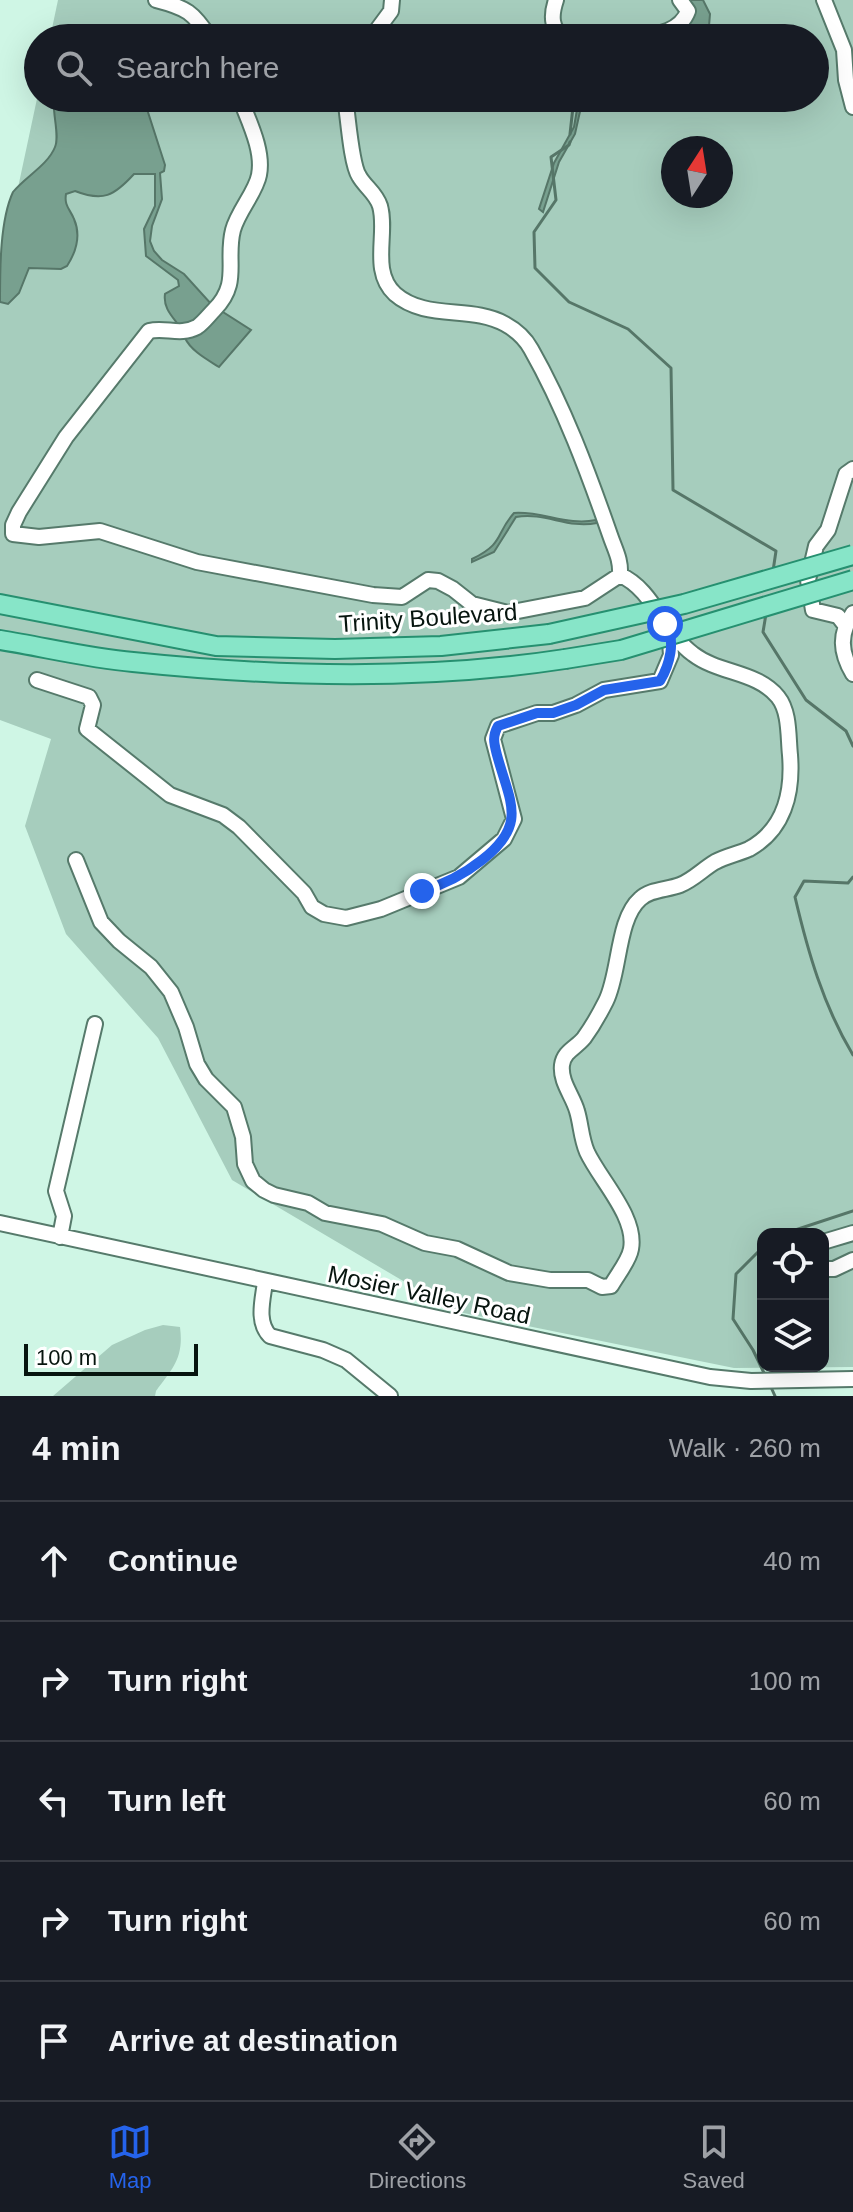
<!DOCTYPE html>
<html lang="en">
<head>
<meta charset="utf-8">
<style>
	body { margin:0; font-family:Helvetica,sans-serif; background:#20242c; color:#f1f3f6 }
	.controls { position:absolute; right:24px; bottom:24px; display:grid; overflow:hidden; border-radius:16px; box-shadow:0 8px 32px #0002 }
	.controls button { width:72px; height:72px; display:grid; place-items:center; padding:0; border:0; border-bottom:2px solid #363941; background:#171b24; color:#f1f3f6; font:40px sans-serif }
	.compass { position:absolute; left:661px; top:136px; width:72px; height:72px; border-radius:50%; background:#171b24; box-shadow:0 8px 32px #0002; rotate:12deg }
	.scale { position:absolute; left:24px; bottom:20px; width:174px; box-sizing:border-box; padding-left:8px; border:4px solid #06140e; border-top:0; font-size:22px; line-height:28px; white-space:nowrap; color:#06140e; -webkit-text-stroke:6px #fff; paint-order:stroke }
	.stop { position:absolute; width:24px; height:24px; margin:-18px; border:6px solid #2563eb; border-radius:50%; background:#fff }
	.stop.end { background:#2563eb; border-color:#fff; box-shadow:0 2px 8px #0008 }
	.list { margin:0; padding:0; list-style:none }
	h2 { display:flex; justify-content:space-between; align-items:center; height:104px; margin:0; padding:0 32px; font-size:34px }
	h2 small { font-size:26px; font-weight:400; color:#9ea1a6 }
	.list li { display:grid; grid-template-columns:52px 1fr auto; gap:24px; align-items:center; box-sizing:border-box; height:120px; padding:0 32px; border-top:2px solid #363941 }
	.list b { display:block; font-size:30px; white-space:nowrap }
	.list em { font-size:26px; font-style:normal; color:#9ea1a6 }
	.icon { flex:none; width:44px; height:44px; fill:none; stroke:currentColor; stroke-width:2; stroke-linecap:round; stroke-linejoin:round }
	.map { position:relative; flex:none; width:853px; height:1396px; overflow:hidden }
	.search { position:absolute; background:#171b24; box-shadow:0 8px 32px #0002; left:24px; right:24px; top:24px; height:88px; display:flex; align-items:center; gap:20px; box-sizing:border-box; padding:0 28px; border-radius:44px; color:#9ea1a6; font-size:30px }
	.sheet { height:704px; background:#171b24 }
	nav { display:flex; justify-content:space-around; align-items:center; box-sizing:border-box; height:112px; border-top:2px solid #363941; background:#171b24; font-size:22px; color:#9ea1a6 }
	nav a { display:grid; justify-items:center; gap:4px }
	nav .on { color:#2563eb }
	.map>svg:first-child { display:block }
</style>
</head>
<body>
<div class="map">
<svg width="853" height="1396" viewBox="0 0 853 1396">
	<rect width="100%" height="100%" fill="#cff6e5"/>
	<path fill="#a6cdbd" fill-rule="evenodd" d="M58,0H853V1367L734,1368L454,1311L232,1180L158,1038L66,934L25,826L51,739L0,720V272L38,94V98H815V38H50ZM673,148H721V196H673ZM763,1234H823V1366H763Z
		M163,1325L180,1327C184,1358 173,1368 156,1391L155,1396H53L112,1345L145,1330Z"/>
	<path fill="#78a08f" stroke="#567668" stroke-width="2" d="M686,0H703L710,14L708,38H651L678,29Z
		M54,98H142L145,103L165,165L164,171L160,173L162,199L152,226L150,241L154,251L162,260L184,274L212,305L251,330L219,367C208,360 191,351 185,338C181,329 187,335 180,327C172,316 163,308 165,294L179,286L178,280L146,256L144,229L155,206V174H134C114,196 103,202 75,191L66,194C64,206 70,209 74,219C81,235 76,252 67,266L61,269L29,268L19,293L8,304L0,302C0,268 0,220 13,192C25,177 48,165 55,147C60,136 52,113 54,98Z
		M579,98H583L575,134L559,162L543,212L539,209L554,163L574,127Z
		M514,513C543,511 567,526 596,520L597,523C567,529 546,512 516,517L494,552L472,562V559C505,543 495,534 514,513Z"/>
	<g fill="none" stroke-linecap="round" stroke-linejoin="round">
		<path stroke="#567668" stroke-width="3" d="M570,134L574,98
			M570,142L569,145L551,157L556,200L534,232L535,268L569,302L628,329L671,368L673,490L776,551L773,571
			M766,614L763,632L806,700L846,731L853,746
			M853,877L848,883L804,881L795,897C808,952 823,1005 853,1055
			M783,1234L853,1211
			M763,1247L736,1274L733,1319L753,1350L765,1375
			M770,1385L775,1396"/>
		<defs>
			<path id="minor" d="M156,0C187,8 193,12 210,38
				M556,0C551,15 550,29 565,38
				M824,0L844,50L846,80L853,107
				M371,38L391,11L392,0
				M634,38C654,35 680,33 688,11L680,0
				M240,98C248,120 264,150 259,175C256,192 238,211 233,230C225,261 241,283 214,310C209,315 203,323 197,327C180,336 166,327 149,331L66,437L19,512L13,525V534L39,537L100,531L197,562L373,595L402,597L428,580L438,581L453,589L472,604L508,613L585,598L620,575
				M345,98C348,115 351,164 359,176C365,187 376,193 380,206C388,233 370,271 395,294C426,321 471,305 505,324C516,330 525,338 531,349C564,407 588,472 610,535C615,550 621,559 620,575
				M853,613C839,634 840,652 853,674
				M845,625L838,616L813,610L808,580L816,546L828,530L846,474L853,469
				M37,680L89,697L93,705L87,729L170,795L223,815L239,827L304,893L312,907L324,914L346,918L381,909L459,877L504,839L514,819L493,739L498,726L537,713H553L576,705L604,690L660,681L671,655L669,629
				M76,860L101,922L119,941L151,967L171,992L186,1027L197,1064L206,1079L234,1107L243,1137L245,1164L253,1181L264,1190L274,1195L308,1203L325,1213L382,1224L425,1243L457,1249L509,1273L550,1280H588L602,1287L611,1286C617,1275 629,1261 631,1249C637,1217 600,1180 587,1152C581,1138 581,1124 577,1111C573,1096 560,1082 562,1065C564,1051 576,1048 584,1038C592,1027 600,1013 606,1001C620,973 617,919 640,899C650,889 667,890 680,885C693,880 703,869 715,862C726,856 738,854 749,849C784,830 793,793 790,755C788,737 790,712 778,697C757,671 719,674 693,654C664,633 653,589 620,575
				M0,1223L710,1377L751,1381L853,1379
				M60,1237L64,1216L56,1191L95,1024
				M823,1242L853,1233
				M823,1269H834L853,1260
				M265,1282C263,1299 256,1322 270,1336L323,1350L346,1360L390,1396"/>
			<path id="major" d="M0,604L216,646L335,649L441,646L549,634
				M0,640C44,647 88,658 133,662C276,677 422,681 565,659"/>
		</defs>
		<use href="#minor" stroke="#567a6b" stroke-width="18"/>
		<use href="#major" stroke="#269070" stroke-width="22"/>
		<use href="#minor" stroke="#fff" stroke-width="14"/>
		<use href="#major" stroke="#87e5c8" stroke-width="18"/>
		<defs>
			<path id="major-bridge" d="M549,634L684,604L853,555
				M565,659L621,650L853,580"/>
		</defs>
		<use href="#major-bridge" stroke="#269070" stroke-width="22" stroke-linecap="butt"/>
		<use href="#major-bridge" stroke="#87e5c8" stroke-width="18"/>
	</g>
	<g fill="none" stroke-linecap="round" stroke-linejoin="round">
		<path stroke="#2563eb" stroke-width="10" d="M422,891C446,884 463,875 482,860C528,824 510,803 497,755C494,743 492,737 498,726L537,713H553L576,705L604,690L660,681C669,666 677,640 665,624"/>
	</g>
	<g text-anchor="middle" stroke-width="6" stroke-linejoin="round" paint-order="stroke">
		<g font-size="24" fill="#06140e" stroke="#fff">
			<text transform="translate(428 618) rotate(-4)" y="8">Trinity Boulevard</text>
			<text transform="translate(429 1295) rotate(12)" y="8">Mosier Valley Road</text>
		</g>
	</g>
</svg>
<div class="controls">
<button><svg class="icon" aria-label="locate" viewBox="0 0 24 24"><circle cx="12" cy="12" r="6"/><path d="M12 2v4M12 18v4M2 12h4M18 12h4"/></svg></button>
<button><svg class="icon" aria-label="layers" viewBox="0 0 24 24"><path d="M12 4l9 5-9 5-9-5zM3 14l9 5 9-5"/></svg></button>
</div>
<svg class="compass" viewBox="-18 -18 36 36"><path d="M0-13l5 13h-10z" fill="#e53935"/><path d="M0 13l5-13h-10z" fill="#9ea1a6"/></svg>
<div class="scale">100 m</div>
<div class="stop" style="left:665px;top:624px"></div>
<div class="stop end" style="left:422px;top:891px"></div>
<div class="search"><svg class="icon" aria-label="search" viewBox="0 0 24 24"><circle cx="10" cy="10" r="6"/><path d="M15 15l6 6"/></svg>Search here</div>
</div>
<section class="sheet">
<h2>4 min<small>Walk · 260 m</small></h2>
<ul class="list">
<li><svg class="icon" aria-label="ahead" viewBox="0 0 24 24"><path d="M12 20V5M6 11l6-6 6 6"/></svg><div><b>Continue</b></div><em>40 m</em></li>
<li><svg class="icon" aria-label="right" viewBox="0 0 24 24"><path d="M7 20v-9h11M14 6l5 5-5 5"/></svg><div><b>Turn right</b></div><em>100 m</em></li>
<li><svg class="icon" aria-label="left" viewBox="0 0 24 24"><path d="M17 20v-9H6M10 6l-5 5 5 5"/></svg><div><b>Turn left</b></div><em>60 m</em></li>
<li><svg class="icon" aria-label="right" viewBox="0 0 24 24"><path d="M7 20v-9h11M14 6l5 5-5 5"/></svg><div><b>Turn right</b></div><em>60 m</em></li>
<li><svg class="icon" aria-label="arrive" viewBox="0 0 24 24"><path d="M6 21V4h12l-3 4 3 4H6"/></svg><div><b>Arrive at destination</b></div></li>
</ul>
</section>
<nav>
<a class="on"><svg class="icon" aria-label="map" viewBox="0 0 24 24"><path d="M3 6l6-2 6 2 6-2v14l-6 2-6-2-6 2zM9 4v14M15 6v14"/></svg>Map</a>
<a><svg class="icon" aria-label="directions" viewBox="0 0 24 24"><path d="M12 3l9 9-9 9-9-9zM9 14v-3h6M13 9l2 2-2 2"/></svg>Directions</a>
<a><svg class="icon" aria-label="saved" viewBox="0 0 24 24"><path d="M7 4h10v16l-5-4-5 4z"/></svg>Saved</a>
</nav>
</body>
</html>
